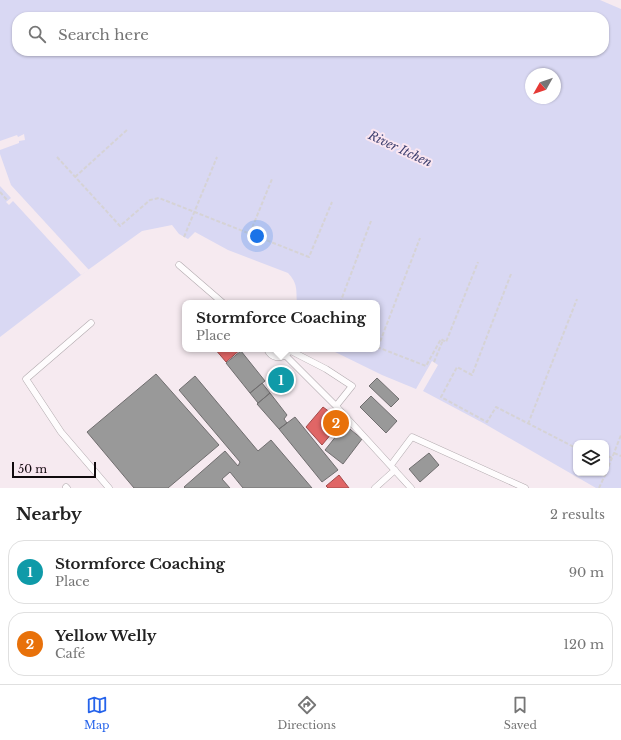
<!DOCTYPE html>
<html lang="en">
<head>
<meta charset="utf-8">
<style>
	body { margin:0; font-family:"Libre Baskerville",serif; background:#f6f6f6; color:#222 }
	.controls { position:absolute; right:12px; bottom:12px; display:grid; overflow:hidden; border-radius:8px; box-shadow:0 1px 3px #0004 }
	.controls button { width:36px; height:36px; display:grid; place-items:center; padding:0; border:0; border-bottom:1px solid #e0e0e0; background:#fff; color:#222; font:20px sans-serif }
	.compass { position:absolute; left:525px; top:68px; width:36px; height:36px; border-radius:50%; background:#fff; box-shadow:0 1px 3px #0004; rotate:230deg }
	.scale { position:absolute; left:12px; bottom:10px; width:84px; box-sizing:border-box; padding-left:4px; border:2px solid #100a0d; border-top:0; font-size:11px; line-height:14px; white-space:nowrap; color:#100a0d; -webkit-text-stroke:3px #fae6f1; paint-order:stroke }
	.you { position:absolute; left:257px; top:236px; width:14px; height:14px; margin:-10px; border:3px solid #fff; border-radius:50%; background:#1a73e8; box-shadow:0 0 0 6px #1a73e833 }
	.badge { display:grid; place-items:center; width:26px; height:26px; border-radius:50%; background:#2563eb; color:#fff; font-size:13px; font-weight:700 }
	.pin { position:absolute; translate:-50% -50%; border:2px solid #fff; box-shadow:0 1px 4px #0006 }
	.popup { position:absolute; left:182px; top:300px; width:198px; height:52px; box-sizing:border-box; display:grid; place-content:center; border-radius:8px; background:#fff; filter:drop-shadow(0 1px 3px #0005); font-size:13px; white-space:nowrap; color:#767676 }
	.popup b { font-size:15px; color:#222 }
	.popup::after { content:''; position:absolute; left:50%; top:100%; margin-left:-8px; border:8px solid transparent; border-top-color:#fff }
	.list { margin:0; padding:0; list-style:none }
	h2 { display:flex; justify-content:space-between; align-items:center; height:52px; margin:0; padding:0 16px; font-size:17px }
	h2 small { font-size:13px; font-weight:400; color:#767676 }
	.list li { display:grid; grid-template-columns:26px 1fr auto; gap:12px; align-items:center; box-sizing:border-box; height:64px; margin:0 8px 8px; padding:0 8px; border:1px solid #e0e0e0; border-radius:16px }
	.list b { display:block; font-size:15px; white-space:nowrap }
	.list p { margin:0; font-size:13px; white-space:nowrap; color:#767676 }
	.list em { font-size:13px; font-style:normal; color:#767676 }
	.icon { flex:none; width:22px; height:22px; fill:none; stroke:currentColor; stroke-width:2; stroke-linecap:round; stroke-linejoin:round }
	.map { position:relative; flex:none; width:621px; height:488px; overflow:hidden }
	.search { position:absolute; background:#fff; box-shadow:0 1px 3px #0004; left:12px; right:12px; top:12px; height:44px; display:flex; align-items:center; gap:10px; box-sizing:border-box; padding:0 14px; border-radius:16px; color:#767676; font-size:15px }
	.sheet { height:196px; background:#fff }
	nav { display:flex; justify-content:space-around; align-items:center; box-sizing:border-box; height:56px; border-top:1px solid #e0e0e0; background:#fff; font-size:11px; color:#767676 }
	nav a { display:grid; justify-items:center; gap:2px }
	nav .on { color:#2563eb }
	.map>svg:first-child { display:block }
</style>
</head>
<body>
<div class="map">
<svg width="621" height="488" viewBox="0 0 621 488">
	<rect width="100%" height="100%" fill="#f6eaf0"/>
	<path fill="#d9d8f3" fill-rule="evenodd" d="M0,0H600L621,9V488H596L485,424L423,391L438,365L432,361L416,389L382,375L329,349H377V303H297C296,289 298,284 288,273L228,250L195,232L188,239L179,234L172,225L142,231L81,275L0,337ZM17,17H604V51H17ZM531,74H555V98H531ZM576,443H606V473H576Z"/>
	<path fill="#f6eaf0" d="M24,134L25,140L19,141V143L0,150V141L17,135L18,137Z
		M0,154L11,185L89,270L81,275L13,201L9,205L6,202L11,198L0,186Z"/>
	<path fill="#e06666" stroke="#a24a4b" d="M215,349H241L226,362Z
		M283,370L290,375L279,390L272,385Z
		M323,407L342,421L322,445L306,427Z
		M339,475L349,488H328L326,486Z"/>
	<path fill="#999" stroke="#706e6f" d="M241,351L265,381L250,393L226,363Z
		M156,374L219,445L168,488H134L87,432Z
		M195,376L258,451L271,440L312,488H243L230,472L222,479L230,488H185L184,487L225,451L238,466L240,462L179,390Z
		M377,378L399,399L391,407L369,386Z
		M262,383L270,393L258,403L250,393Z
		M270,393L287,415L284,419L287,423L279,429L257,404Z
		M371,396L397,421L386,433L360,407Z
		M295,417L338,470L322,482L279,429Z
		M345,425L362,439L343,464L325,450Z
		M429,453L439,465L420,482L409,469Z"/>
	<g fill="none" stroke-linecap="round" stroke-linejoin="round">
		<defs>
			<path id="service" d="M179,265L223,303
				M91,323L26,379L61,432L109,488
				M267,349C271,358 280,360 288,353
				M289,350L326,369L352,386L336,406
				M285,355L336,406L411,488
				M391,465L412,437L525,488
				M66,487L67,488
				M375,488L395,470"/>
		</defs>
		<use href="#service" stroke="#b2aaae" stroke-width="7"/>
		<path stroke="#d6d3d5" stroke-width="2" stroke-dasharray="4 2" stroke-linecap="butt" d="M57,157L120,226L150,200L159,198L309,257L332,202
			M75,177L128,129
			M0,192L8,201
			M250,233L272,179
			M184,237L217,157
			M511,274L472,375L457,367L441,397L487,422L496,407L576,448
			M340,303L371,221
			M377,347L426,366L441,339L446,342L478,262
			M378,347L420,238
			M434,362L443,340
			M528,424L577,299
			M614,453L621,456
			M606,461L608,456L612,458L621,435
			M606,472L612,458
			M599,488L606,473"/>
		<use href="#service" stroke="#fefcfd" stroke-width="6"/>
	</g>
	<g text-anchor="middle" stroke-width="4" stroke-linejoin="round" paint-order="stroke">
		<g font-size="12" font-style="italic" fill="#3e406f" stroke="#fae6f1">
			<text transform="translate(400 149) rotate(25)" y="4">River Itchen</text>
		</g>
	</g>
</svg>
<div class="controls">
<button><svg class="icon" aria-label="layers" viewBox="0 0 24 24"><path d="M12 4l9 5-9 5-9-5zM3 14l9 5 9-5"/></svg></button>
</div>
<svg class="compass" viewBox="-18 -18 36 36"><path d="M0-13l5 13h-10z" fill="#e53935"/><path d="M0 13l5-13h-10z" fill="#767676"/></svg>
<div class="scale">50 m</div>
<div class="you"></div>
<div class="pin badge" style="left:281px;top:380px;background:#0f9aa8">1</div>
<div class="popup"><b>Stormforce Coaching</b>Place</div>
<div class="pin badge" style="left:336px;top:423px;background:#e8710a">2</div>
<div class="search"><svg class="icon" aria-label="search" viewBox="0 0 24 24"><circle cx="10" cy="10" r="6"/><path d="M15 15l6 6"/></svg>Search here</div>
</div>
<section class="sheet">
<h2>Nearby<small>2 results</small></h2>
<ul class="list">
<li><span class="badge" style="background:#0f9aa8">1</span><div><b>Stormforce Coaching</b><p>Place</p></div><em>90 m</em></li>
<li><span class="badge" style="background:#e8710a">2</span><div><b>Yellow Welly</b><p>Café</p></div><em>120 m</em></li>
</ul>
</section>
<nav>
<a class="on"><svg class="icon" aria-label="map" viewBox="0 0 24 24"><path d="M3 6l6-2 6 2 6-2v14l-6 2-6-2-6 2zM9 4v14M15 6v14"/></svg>Map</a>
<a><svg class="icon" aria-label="directions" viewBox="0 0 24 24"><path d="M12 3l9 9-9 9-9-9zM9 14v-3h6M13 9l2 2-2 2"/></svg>Directions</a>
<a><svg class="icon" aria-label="saved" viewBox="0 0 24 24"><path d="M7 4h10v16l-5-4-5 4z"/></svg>Saved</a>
</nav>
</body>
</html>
